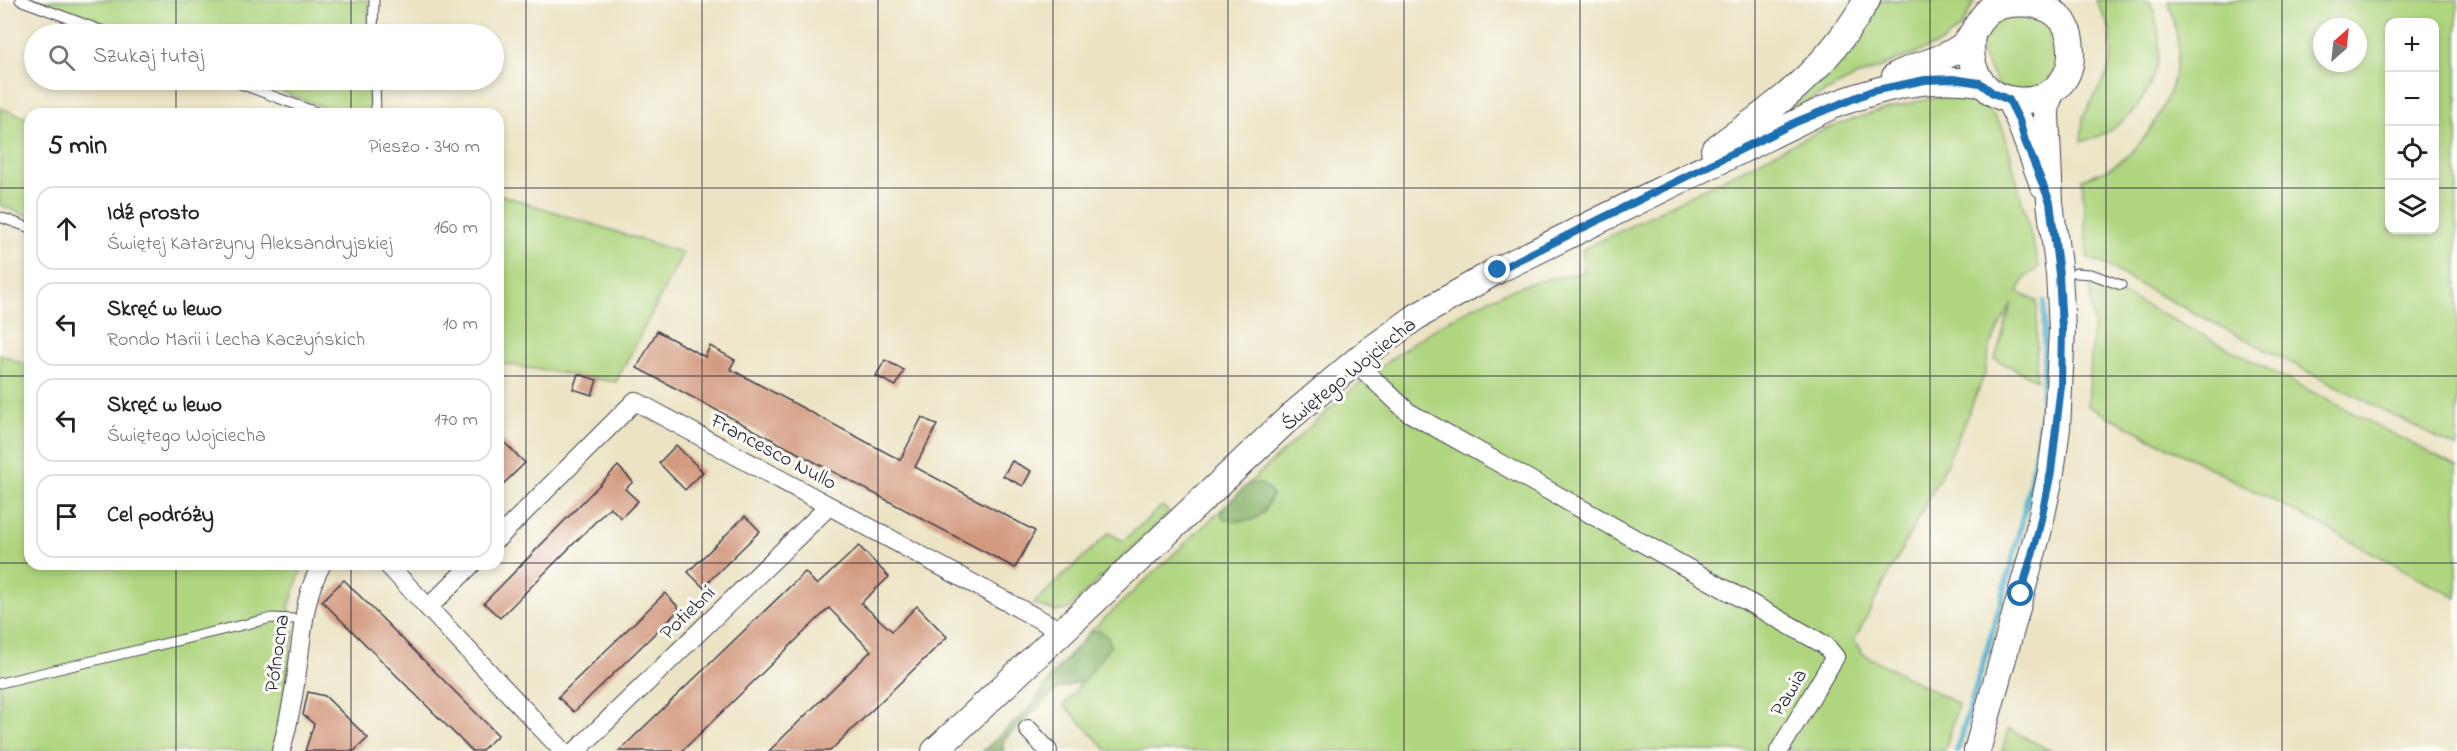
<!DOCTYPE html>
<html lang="pl">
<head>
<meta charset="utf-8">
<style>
	body { margin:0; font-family:"Indie Flower",sans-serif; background:#f2f2f2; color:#222 }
	.controls { position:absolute; right:18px; top:18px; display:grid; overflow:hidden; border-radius:12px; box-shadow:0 3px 9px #0003 }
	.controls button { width:54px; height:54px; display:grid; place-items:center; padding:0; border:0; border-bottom:2px solid #e0e0e0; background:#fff; color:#222; font:30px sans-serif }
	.compass { position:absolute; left:2313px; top:18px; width:54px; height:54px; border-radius:50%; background:#fff; box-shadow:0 3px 9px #0003; rotate:27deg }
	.stop { position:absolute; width:18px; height:18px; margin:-14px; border:4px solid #1f6fb2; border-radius:50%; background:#fff }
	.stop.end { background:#1f6fb2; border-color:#fff; box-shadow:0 2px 6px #0008 }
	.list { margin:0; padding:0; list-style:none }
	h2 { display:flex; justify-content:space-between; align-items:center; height:78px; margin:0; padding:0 24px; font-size:26px }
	h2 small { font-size:20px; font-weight:400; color:#767676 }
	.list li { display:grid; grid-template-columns:39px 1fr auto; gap:18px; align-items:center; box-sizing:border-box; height:84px; margin:0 12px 12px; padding:0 12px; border:2px solid #e0e0e0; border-radius:18px }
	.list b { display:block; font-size:22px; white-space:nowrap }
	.list p { margin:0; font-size:20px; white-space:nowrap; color:#767676 }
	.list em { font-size:20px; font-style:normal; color:#767676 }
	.icon { flex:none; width:33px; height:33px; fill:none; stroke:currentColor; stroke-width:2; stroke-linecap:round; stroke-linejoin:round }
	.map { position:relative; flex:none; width:2457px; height:751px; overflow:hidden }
	.search { position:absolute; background:#fff; box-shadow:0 3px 9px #0003; left:24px; top:24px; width:480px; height:66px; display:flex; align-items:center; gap:15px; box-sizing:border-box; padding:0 21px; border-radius:33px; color:#767676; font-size:22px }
	.panel { position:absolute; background:#fff; box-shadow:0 3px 9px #0003; left:24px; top:108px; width:480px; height:462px; border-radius:18px }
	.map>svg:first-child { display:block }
</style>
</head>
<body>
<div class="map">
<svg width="2457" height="751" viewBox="0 0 2457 751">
	<rect width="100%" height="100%" fill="#fdfcf7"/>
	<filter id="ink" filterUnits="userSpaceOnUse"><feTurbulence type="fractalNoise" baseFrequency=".0167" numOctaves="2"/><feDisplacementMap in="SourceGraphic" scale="12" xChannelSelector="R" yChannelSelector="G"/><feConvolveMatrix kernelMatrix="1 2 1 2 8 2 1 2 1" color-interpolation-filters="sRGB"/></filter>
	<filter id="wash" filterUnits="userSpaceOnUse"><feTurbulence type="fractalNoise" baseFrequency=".008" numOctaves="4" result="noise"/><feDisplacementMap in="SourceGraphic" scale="24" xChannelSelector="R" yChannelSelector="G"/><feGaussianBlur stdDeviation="1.35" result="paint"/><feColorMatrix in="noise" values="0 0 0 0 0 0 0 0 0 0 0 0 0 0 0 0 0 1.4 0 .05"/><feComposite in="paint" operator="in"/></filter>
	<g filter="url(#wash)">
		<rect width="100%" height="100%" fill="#ebe3c3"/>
		<path fill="#afd57f" stroke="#687c5d" stroke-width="1.5" fill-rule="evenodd" d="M39,0H368V34H131Z
			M1879,0L1975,1L1961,27L1941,43L1851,79L1783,114Z
			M2096,0H2150C2154,13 2159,27 2159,41C2160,89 2127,131 2081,142L2083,117L2108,72L2112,54L2110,29Z
			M2168,0H2457V448L2140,285L2108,266L2088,258L2082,179C2092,175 2102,172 2112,167C2148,146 2174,95 2178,55C2179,36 2173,17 2168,0ZM2390,22H2434V230H2390ZM2322,27H2358V63H2322Z
			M2042,11L2067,48L2047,90L2002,94L1975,41L1989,17Z
			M250,80H369L370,114H342Z
			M1955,95C1981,101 1990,108 2004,131L2039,267L2024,279L2018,292L2037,301L2036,380L1995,359L2012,303L1990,345L1985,374L1948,461L1854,641L1863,654L1958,704L1945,751H1108L1064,705L1110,645L1100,631L1090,632L1222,509V517L1263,514L1272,495L1267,488L1247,485C1329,409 1414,324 1522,286C1542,279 1564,276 1584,272L1582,250L1809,136C1856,116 1904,102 1955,95Z
			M0,108L30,119V217L0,205Z
			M498,194L683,253L616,382L498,363Z
			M2093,286L2109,290L2133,299L2457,467V598L2298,513L2088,406L2093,327L2090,289Z
			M0,354L30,366V564H303L289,607L294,635L275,751H0Z
			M1162,506L1170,512L1067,610L1054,611L1033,604L1109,533L1123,541Z
			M2009,729L2051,751H2002Z"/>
		<path fill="#8bb66e" stroke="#566c54" stroke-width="1.5" d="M1258,483L1268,488L1272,496C1260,521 1254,523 1226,520L1222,517V509L1247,485Z
			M1100,631L1108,637L1111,645L1084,681L1057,689L1003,741V751H983L1032,706L1053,674L1090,632Z"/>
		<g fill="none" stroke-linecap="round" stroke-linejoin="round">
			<path stroke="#49adc9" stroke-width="6" d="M1957,751C1987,647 2023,541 2039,433C2045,389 2045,346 2044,302"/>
		</g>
		<g id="blocks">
			<path fill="#d39a7f" d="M657,331L705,357L710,346L735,360L730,369L900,460L922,417L937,425L915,467L1035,531L1015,568L637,368Z
				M885,360L904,370L896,386L876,376Z
				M578,374L597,380L592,395L573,389Z
				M498,436L525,463L498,489Z
				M676,445L703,472L685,490L659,463Z
				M1012,461L1031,471L1023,486L1003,476Z
				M618,466L633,482L625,489L638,501L621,518L610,507L500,618L484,603Z
				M745,516L760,531L703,587L688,572Z
				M859,546L889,577L861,603L892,631L917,606L947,637L830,751H769L871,651L829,608L682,751H619L805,572L817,585Z
				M344,580L498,735L481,751H472L322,601Z
				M665,593L680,609L574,712L558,697Z
				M308,692L325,696L368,738L354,751H305L314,724L303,715Z"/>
		</g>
	</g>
	<g filter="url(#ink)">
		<use href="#blocks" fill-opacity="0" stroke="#403f4f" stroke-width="1.5"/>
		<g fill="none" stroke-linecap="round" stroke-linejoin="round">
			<defs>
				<path id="lane" d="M20,0L111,34
					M373,34L374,0
					M230,80L321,114
					M375,80L376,114
					M0,217L30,228
					M2076,273L2091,274L2121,285
					M0,683L272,618L293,619"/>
				<path id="street" d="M1355,362L1408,412L1825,645L1835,657L1779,751
					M498,538L635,401L1061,631
					M387,564L563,751
					M428,608L472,564
					M1028,729L1048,751
					M281,751C290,718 296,683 300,649C304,619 306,591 322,564
					M576,751L829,506"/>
				<path id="secondary" d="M1895,76C1916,64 1943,61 1962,46C1974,36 1977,20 1989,10C2012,0 2046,0 2063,21C2069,30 2071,41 2071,52C2073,117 1960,122 1972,35
					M2009,100L2019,120L2043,185
					M1714,150C1731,136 1750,125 1767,111C1807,81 1842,43 1867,0
					M935,751L1288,419L1362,356L1416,317L1498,270L1831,106C1883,87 1925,75 1980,83
					M1977,751L2038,533L2051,472L2057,428L2062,329L2059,274L2050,202L2046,115L2047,103L2052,91"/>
			</defs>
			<use href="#lane" stroke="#403f4f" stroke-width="11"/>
			<use href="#street" stroke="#403f4f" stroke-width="20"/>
			<use href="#secondary" stroke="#403f4f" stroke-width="28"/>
			<use href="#lane" stroke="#fff" stroke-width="9"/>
			<use href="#street" stroke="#fff" stroke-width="18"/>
			<use href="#secondary" stroke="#fff" stroke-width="26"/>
		</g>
	</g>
	<g fill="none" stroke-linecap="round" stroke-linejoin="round" filter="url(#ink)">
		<path stroke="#1f6fb2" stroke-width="8" d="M1498,270L1796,122L1872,91L1925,80L1953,79L1980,83L1993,93L2009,100L2019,120L2025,141L2050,202L2059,274L2062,329L2061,386L2051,472L2038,533L2021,594"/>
	</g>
	<path fill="none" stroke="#22223b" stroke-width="1.5" stroke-opacity="0.55" d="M176,0V34M351,0V34M526,0V751M702,0V751M878,0V751M1053,0V751M1228,0V751M1404,0V751M1580,0V751M1755,0V751M1930,0V751M2106,0V751M2282,0V751M176,80V114M351,80V114M0,188H30M498,188H2390M2434,188H2457M0,376H30M498,376H2457M0,563H30M498,563H2457M176,564V751M351,564V751"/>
	<g text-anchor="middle" stroke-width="6" stroke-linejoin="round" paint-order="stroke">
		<g font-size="21" fill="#22223b" stroke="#fdfcf7">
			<text transform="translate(1348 373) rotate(-39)" y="7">Świętego Wojciecha</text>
			<text transform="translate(774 451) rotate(28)" y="7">Francesco Nullo</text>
			<text transform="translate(687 612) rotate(-44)" y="7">Potiebni</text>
			<text transform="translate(276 653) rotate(-82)" y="7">Północna</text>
			<text transform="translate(1788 692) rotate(-59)" y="7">Pawia</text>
		</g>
	</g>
</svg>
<div class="controls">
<button>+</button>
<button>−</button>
<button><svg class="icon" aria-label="locate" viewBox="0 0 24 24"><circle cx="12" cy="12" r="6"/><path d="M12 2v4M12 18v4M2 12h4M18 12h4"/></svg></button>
<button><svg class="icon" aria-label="layers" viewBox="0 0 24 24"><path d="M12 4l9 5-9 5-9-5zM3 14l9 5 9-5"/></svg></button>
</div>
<svg class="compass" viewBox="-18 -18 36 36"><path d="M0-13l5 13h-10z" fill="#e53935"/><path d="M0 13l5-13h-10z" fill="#767676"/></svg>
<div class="stop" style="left:2021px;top:594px"></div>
<div class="stop end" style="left:1498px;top:270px"></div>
<div class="search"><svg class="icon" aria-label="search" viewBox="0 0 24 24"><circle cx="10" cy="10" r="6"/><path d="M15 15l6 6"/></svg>Szukaj tutaj</div>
<section class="panel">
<h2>5 min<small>Pieszo · 340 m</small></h2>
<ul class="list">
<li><svg class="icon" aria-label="ahead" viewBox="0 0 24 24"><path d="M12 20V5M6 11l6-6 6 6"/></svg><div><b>Idź prosto</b><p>Świętej Katarzyny Aleksandryjskiej</p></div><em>160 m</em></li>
<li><svg class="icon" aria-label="left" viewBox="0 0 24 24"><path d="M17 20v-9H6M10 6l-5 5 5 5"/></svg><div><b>Skręć w lewo</b><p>Rondo Marii i Lecha Kaczyńskich</p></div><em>10 m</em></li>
<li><svg class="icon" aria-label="left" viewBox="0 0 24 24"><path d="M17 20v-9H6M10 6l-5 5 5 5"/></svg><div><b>Skręć w lewo</b><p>Świętego Wojciecha</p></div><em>170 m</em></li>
<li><svg class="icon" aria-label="arrive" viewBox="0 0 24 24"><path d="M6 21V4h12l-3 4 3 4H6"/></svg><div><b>Cel podróży</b></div></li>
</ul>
</section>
</div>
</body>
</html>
